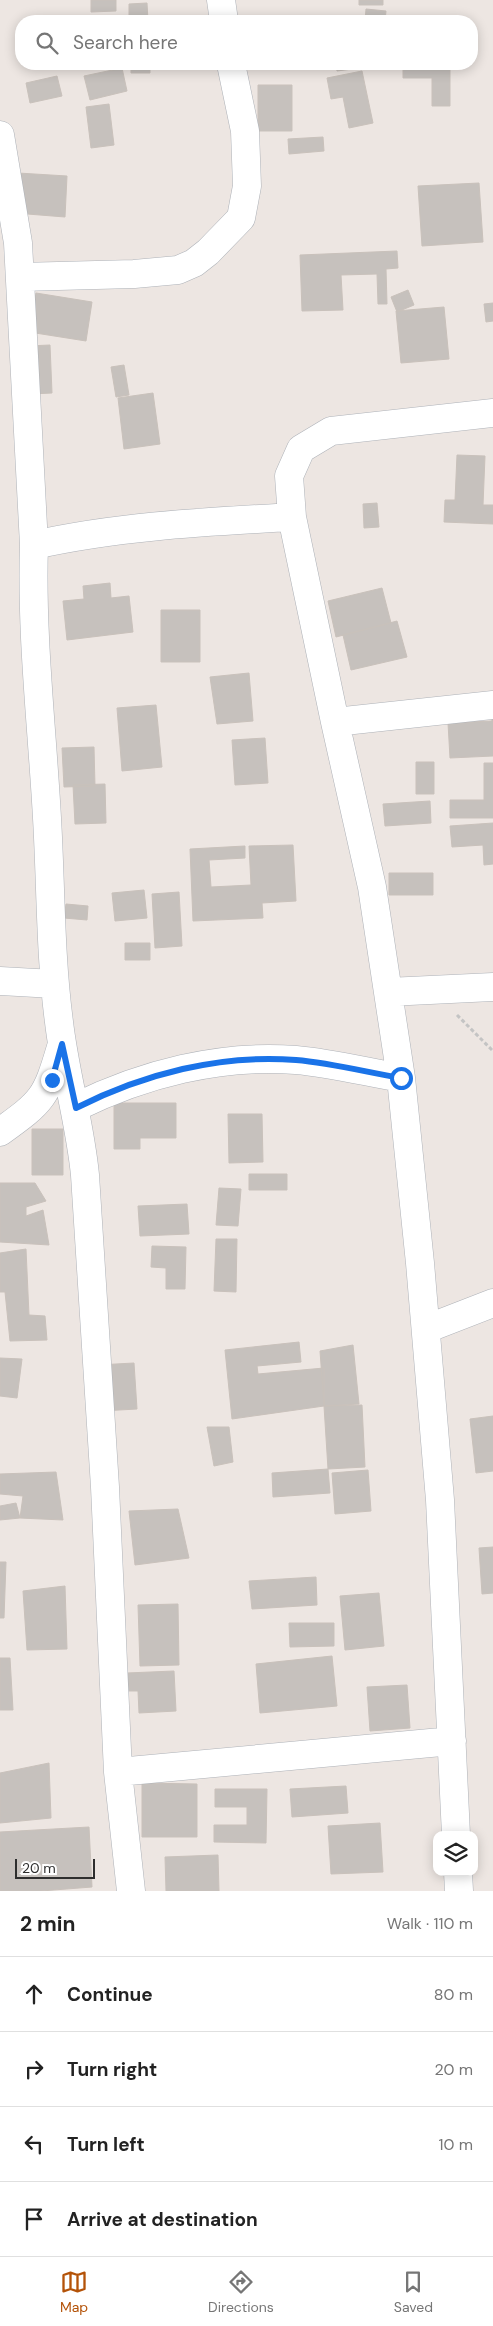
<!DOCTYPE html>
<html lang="en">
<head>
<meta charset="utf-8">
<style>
	body { margin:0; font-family:"DM Sans",sans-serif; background:#f2f2f2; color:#222 }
	.controls { position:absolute; right:15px; bottom:15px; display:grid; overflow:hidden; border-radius:10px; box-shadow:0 2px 12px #0003 }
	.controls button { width:45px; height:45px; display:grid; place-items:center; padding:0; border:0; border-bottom:1px solid #e0e0e0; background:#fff; color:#222; font:25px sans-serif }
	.scale { position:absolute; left:15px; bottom:12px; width:80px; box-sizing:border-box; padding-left:5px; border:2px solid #2e2e2e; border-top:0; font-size:14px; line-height:18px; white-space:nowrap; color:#2e2e2e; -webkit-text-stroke:4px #fff; paint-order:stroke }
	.stop { position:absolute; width:15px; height:15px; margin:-11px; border:4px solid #1a73e8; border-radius:50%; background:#fff }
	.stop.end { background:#1a73e8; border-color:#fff; box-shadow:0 1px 5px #0008 }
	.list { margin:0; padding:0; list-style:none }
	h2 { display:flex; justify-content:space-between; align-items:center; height:65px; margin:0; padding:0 20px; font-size:21px }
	h2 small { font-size:16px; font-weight:400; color:#767676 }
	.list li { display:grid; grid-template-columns:32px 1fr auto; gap:15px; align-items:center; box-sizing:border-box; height:75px; padding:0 20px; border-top:1px solid #e0e0e0 }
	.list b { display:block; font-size:19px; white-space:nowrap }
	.list em { font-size:16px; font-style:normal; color:#767676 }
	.icon { flex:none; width:28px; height:28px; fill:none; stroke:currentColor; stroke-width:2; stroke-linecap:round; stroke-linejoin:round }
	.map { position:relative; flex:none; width:493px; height:1891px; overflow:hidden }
	.search { position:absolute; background:#fff; box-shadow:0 2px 12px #0003; left:15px; right:15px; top:15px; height:55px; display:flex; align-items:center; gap:12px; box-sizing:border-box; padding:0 18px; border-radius:20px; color:#767676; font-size:19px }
	.sheet { height:365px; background:#fff }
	nav { display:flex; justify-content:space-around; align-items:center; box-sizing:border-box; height:70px; border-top:1px solid #e0e0e0; background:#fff; font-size:14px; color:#767676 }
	nav a { display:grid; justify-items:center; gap:2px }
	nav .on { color:#b45309 }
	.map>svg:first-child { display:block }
</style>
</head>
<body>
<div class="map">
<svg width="493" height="1891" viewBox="0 0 493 1891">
	<rect width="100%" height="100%" fill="#ede6e2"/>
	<path fill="#c6c1bd" stroke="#c9c1bb" d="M91,0H116V11L91,12Z
		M359,0H383V5H359Z
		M147,3L148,21H129V4Z
		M366,9L386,11L385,21H365Z
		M131,64H150V73H131Z
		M336,64H360V68L337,71Z
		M122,68L127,91L90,100L84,76Z
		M403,68H450V106H432V78H403Z
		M362,71L373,123L349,128L343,97L331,99L327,78Z
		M57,76L62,96L30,103L26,83Z
		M258,85H292V131H258Z
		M109,104L114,145L91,148L86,107Z
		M323,137L324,151L289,154L288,139Z
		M18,173L67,176L65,217L15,213Z
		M479,183L483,242L422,246L418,186Z
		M397,251L398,268L386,269L387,304H378L377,274L341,275L343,310L302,311L300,255Z
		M408,290L414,305L397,312L391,297Z
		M36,293L92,302L86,341L29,332Z
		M493,303V321L486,322L484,304Z
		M444,307L449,359L401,363L396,311Z
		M50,345L52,393L31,394L28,346Z
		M124,365L129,395L116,397L111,367Z
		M153,393L160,444L124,449L118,398Z
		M457,455L485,456L483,505H493V524L444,522L445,500H455Z
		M377,503L379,527L364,528L363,504Z
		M110,583L111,598L129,596L133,632L67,640L63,601L84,599L83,586Z
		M382,588L391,623L336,637L328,601Z
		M161,610H200V662H161Z
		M397,621L407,657L351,670L343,635Z
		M249,673L253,721L217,724L210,677Z
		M491,701H493V756L450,758L448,723L492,721Z
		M156,705L162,767L122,771L117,708Z
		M265,738L268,783L235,785L232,740Z
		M94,747L95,786L64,787L62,748Z
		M416,762H434V794H416Z
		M484,763H493V818H450V800H484Z
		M105,784L106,823L75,824L73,785Z
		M430,801L431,823L385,826L383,804Z
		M493,823V864L484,865L483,845L452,847L450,826Z
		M293,845L296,901L262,903L263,918L193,921L190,849L245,846V858L209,860L211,887L251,885L249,846Z
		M389,873H433V895H389Z
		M144,890L147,918L115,921L112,893Z
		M179,892L182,946L155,948L152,894Z
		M66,904L88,906L87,920L64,918Z
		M125,943H150V960H125Z
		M114,1103H176V1138H140V1149H114Z
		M228,1114H262L263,1162L229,1163Z
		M32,1129H63V1175H32Z
		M249,1174H287V1190H249Z
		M0,1183H35L46,1201L26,1207V1216L43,1210L49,1245L0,1242Z
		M219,1188L241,1189L238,1226L216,1225Z
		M187,1204L189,1234L140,1236L138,1206Z
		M216,1239H237L236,1292L214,1291Z
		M152,1246L186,1247L185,1289H166V1268L151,1267Z
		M26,1249L29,1315L45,1316L47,1340L10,1341L5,1292H0V1253Z
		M299,1342L301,1362L257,1366L258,1374L324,1368V1406L232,1419L225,1350Z
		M353,1345L359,1404L324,1406L320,1351Z
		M0,1358L22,1359L17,1398L0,1396Z
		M134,1363L137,1409L101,1411L98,1365Z
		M362,1405L365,1467L328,1469L324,1406Z
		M493,1416V1471L476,1473L470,1419Z
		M207,1427H229L233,1462L214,1466Z
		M328,1469L330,1493L273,1497L272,1473Z
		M368,1470L371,1511L335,1514L332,1473Z
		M56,1472L63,1520L20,1518L23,1496L0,1494V1474Z
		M16,1503L20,1518L0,1520V1506Z
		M178,1509L189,1558L135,1565L129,1511Z
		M493,1547V1593L482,1594L479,1548Z
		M0,1562H6L4,1618H0Z
		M316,1577L317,1605L252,1609L249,1581Z
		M65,1586L67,1649L27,1650L23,1591Z
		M379,1593L384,1646L345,1650L340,1596Z
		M178,1604L179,1665L140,1666L138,1605Z
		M289,1623H334V1646L290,1647Z
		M332,1656L337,1706L260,1713L256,1664Z
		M0,1658H10L13,1710H0Z
		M174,1671L176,1711L139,1713L138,1691H128L127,1673Z
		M407,1685L410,1728L370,1731L367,1687Z
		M49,1763L51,1818L0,1823V1773Z
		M142,1783L197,1784V1837H142Z
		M346,1786L348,1813L292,1817L290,1789Z
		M215,1789H267L266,1843L214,1842V1825H247V1807H215Z
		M380,1823L383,1872L331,1874L328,1826Z
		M89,1827L92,1887L41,1891H0V1832Z
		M218,1855L219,1891H166L165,1857Z"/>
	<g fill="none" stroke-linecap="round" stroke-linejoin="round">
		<defs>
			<path id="street" d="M221,0L224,21
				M0,135L18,243L34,545C31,636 42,727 47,818C51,886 50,954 59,1022C65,1074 80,1123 85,1175L105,1487L118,1772L131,1891
				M20,277L134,274L178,270L194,263L208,252L241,218L247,186L245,131L231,64
				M34,545C119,526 205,522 292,517
				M335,722L493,705
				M0,981L54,984
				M388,992L493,987
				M76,1107C143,1074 220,1054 296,1060C331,1063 366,1072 401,1078
				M0,1132C43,1101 46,1098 61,1047
				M426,1329L493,1303
				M118,1772L452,1741
				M456,1835L440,1500L420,1263L401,1078L372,887L335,722L292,517L289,476L301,449L331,431L493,413
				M458,1872L459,1891"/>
		</defs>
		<use href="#street" stroke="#aeb2b8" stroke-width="29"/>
		<path stroke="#c4c4c4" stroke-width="3" stroke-dasharray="4 2.5" stroke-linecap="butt" d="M457,1015L493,1051"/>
		<use href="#street" stroke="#fff" stroke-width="28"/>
	</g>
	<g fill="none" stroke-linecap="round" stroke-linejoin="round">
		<path stroke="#1a73e8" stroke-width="6" d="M52,1080L62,1044L76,1108C143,1074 220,1054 296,1060C331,1063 366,1072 401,1078"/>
	</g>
</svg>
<div class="controls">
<button><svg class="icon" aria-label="layers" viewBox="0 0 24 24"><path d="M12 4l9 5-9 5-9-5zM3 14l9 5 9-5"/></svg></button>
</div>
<div class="scale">20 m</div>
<div class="stop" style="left:401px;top:1078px"></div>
<div class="stop end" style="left:52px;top:1080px"></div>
<div class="search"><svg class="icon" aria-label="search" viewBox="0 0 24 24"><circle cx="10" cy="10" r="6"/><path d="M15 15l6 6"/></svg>Search here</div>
</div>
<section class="sheet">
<h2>2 min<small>Walk · 110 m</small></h2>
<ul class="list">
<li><svg class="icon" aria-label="ahead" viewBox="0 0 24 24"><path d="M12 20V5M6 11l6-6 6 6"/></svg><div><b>Continue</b></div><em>80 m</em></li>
<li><svg class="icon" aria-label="right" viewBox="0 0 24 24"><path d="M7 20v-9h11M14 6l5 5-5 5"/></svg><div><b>Turn right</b></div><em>20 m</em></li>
<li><svg class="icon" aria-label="left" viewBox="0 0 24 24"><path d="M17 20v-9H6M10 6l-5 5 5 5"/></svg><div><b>Turn left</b></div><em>10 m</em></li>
<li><svg class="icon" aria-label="arrive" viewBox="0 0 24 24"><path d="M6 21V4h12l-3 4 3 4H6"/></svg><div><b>Arrive at destination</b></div></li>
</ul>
</section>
<nav>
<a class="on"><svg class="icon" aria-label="map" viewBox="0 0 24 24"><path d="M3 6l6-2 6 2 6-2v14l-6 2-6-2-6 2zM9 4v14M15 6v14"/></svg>Map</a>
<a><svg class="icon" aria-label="directions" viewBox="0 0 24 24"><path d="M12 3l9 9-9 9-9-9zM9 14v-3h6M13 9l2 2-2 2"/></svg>Directions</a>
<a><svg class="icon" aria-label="saved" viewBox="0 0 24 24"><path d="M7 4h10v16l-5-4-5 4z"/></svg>Saved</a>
</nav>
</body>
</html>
